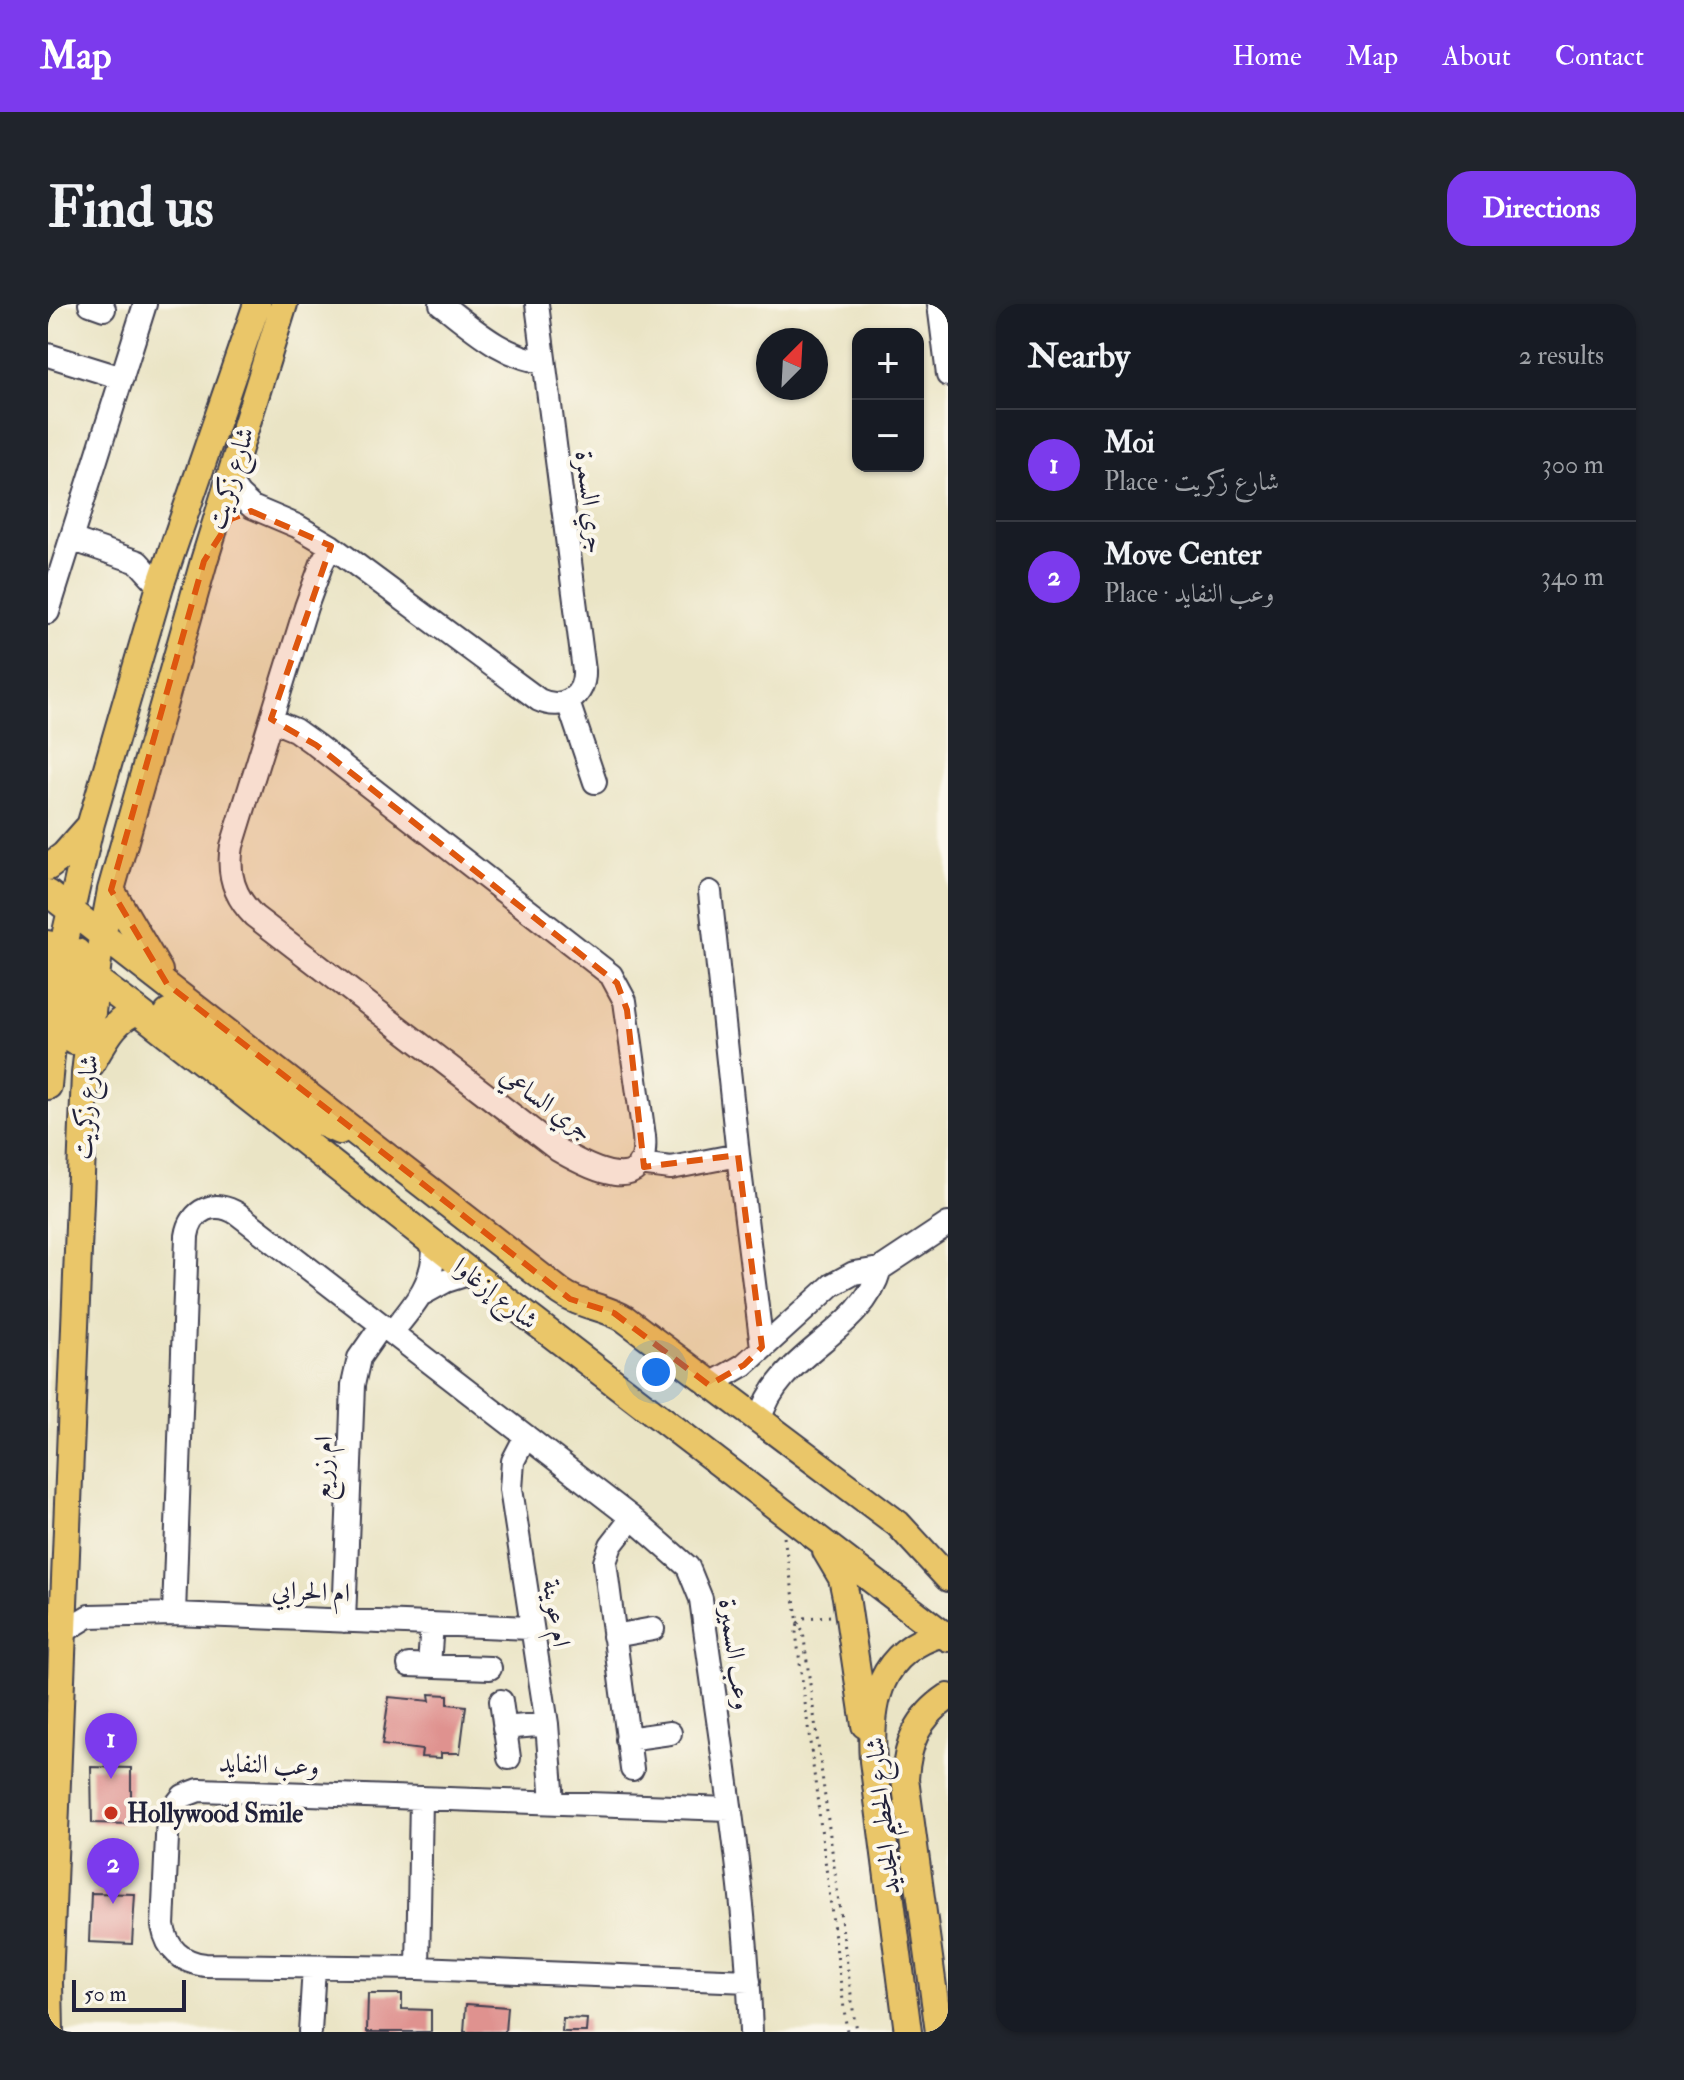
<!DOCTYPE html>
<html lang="en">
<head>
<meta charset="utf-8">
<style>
	body { margin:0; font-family:"IM FELL Double Pica",Amiri,serif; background:#20242c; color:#f1f3f6 }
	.controls { position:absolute; right:24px; top:24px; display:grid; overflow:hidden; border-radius:16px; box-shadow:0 2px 6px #0004 }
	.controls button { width:72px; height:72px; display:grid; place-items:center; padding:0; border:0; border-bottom:2px solid #363941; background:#171b24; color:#f1f3f6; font:40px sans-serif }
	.compass { position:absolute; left:708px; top:24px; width:72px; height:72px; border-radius:50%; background:#171b24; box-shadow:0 2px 6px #0004; rotate:24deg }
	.scale { position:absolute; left:24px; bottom:20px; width:114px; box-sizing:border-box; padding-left:8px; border:4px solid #22223b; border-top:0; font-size:22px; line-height:28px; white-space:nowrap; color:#22223b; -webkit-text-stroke:6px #fbf7ec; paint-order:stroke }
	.you { position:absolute; left:608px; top:1068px; width:28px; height:28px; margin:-20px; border:6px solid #fff; border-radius:50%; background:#1a73e8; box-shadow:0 0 0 12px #1a73e833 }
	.badge { display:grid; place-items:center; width:52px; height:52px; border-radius:50%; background:#7c3aed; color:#fff; font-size:26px; font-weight:700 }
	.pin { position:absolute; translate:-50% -66px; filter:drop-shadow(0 2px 4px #0008) }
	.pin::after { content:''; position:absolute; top:42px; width:28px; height:24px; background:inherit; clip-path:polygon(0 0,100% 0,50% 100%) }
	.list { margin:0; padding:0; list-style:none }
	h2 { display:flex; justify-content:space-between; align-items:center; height:104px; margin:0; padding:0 32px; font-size:34px }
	h2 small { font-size:26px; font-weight:400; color:#9ea1a6 }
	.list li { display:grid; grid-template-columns:52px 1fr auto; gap:24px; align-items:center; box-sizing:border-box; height:112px; padding:0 32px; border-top:2px solid #363941 }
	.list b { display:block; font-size:30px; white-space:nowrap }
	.list p { margin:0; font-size:26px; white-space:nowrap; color:#9ea1a6 }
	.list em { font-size:26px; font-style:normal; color:#9ea1a6 }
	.map { position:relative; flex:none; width:900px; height:1728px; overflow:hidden; border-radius:24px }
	header { display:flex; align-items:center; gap:48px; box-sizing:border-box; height:112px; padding:0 40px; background:#7c3aed; color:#fff }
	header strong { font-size:38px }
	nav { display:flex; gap:44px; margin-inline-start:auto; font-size:28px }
	.intro { display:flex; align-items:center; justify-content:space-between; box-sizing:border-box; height:192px; padding:0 48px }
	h1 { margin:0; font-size:56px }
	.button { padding:20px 36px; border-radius:24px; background:#7c3aed; color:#fff; font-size:28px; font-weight:700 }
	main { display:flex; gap:48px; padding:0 48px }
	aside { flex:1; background:#171b24; border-radius:24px; box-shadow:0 2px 6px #0004 }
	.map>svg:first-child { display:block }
</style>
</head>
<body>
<header>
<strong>Map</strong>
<nav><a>Home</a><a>Map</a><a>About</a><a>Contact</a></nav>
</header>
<div class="intro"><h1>Find us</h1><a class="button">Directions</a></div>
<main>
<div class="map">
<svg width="900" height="1728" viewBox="0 0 900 1728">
	<rect width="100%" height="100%" fill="#fbf7ec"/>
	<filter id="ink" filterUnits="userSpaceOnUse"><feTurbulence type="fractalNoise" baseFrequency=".0125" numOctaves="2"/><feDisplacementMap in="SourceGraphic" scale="16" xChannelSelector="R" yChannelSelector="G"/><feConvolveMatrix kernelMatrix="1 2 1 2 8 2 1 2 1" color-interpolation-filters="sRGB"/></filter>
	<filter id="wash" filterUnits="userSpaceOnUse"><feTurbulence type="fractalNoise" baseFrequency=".006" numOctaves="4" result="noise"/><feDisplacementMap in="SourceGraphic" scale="32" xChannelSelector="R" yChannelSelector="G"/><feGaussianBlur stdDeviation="1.8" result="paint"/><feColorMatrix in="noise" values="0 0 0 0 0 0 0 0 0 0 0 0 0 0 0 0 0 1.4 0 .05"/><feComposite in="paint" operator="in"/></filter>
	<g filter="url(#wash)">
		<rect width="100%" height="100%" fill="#eae4c5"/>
		<g id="blocks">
			<path fill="#df928f" d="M381,1390L400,1391V1400L418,1402L412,1449H393V1454L373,1453L374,1446L334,1441L341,1393L382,1397Z
				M43,1463L83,1464V1520L44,1519Z
				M43,1589L87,1590L84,1640L41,1638Z
				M320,1690H354V1705L383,1706V1728H319Z
				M418,1700L459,1703L457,1728H416Z
				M515,1714L539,1715L538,1728H514Z"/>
		</g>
	</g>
	<g filter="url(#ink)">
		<use href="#blocks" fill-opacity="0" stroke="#403f50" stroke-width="2"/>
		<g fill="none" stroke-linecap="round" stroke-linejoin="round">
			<defs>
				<path id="minor" d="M42,0L56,5
					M393,0C426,25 454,52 496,58
					M891,0L900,71
					M0,51L74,74
					M180,176L191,191L204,203L249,222L283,242L491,396C515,407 537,393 536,367L489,0
					M23,235L90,258L112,282
					M0,308L97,0
					M520,398L547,478
					M223,416L247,426L268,441L563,671L577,697L596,832C602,897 539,863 510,846L206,612C186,592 179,570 184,542L258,303L274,259L283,242
					M662,588L690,851L714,1043
					M591,860L623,864L690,851
					M376,989L398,977L423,969
					M344,1028C367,1000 387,978 386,940
					M661,1081L696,1061L784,981L806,969L832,965L900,920
					M712,1116C729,1049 814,1030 832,965
					M478,1132L465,1157L463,1185L499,1420L505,1498
					M126,1310L139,932C143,905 167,895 190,910L584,1214L640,1263L653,1295C672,1438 698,1583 703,1728
					M296,1317L305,1081L311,1054L334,1021
					M15,1328L41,1312L126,1310L483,1324
					M566,1332L605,1325
					M361,1361L442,1364
					M381,1361L384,1320
					M453,1397L461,1454
					M456,1424L499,1420
					M579,1435L622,1429
					M584,1465L557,1258L563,1241L584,1214
					M681,1505L151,1486L135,1492L120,1511L115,1622C119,1645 133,1658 157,1661L370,1664L701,1677
					M370,1664L373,1494
					M262,1728L266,1663"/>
				<path id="major" d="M0,563L16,551L39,525
					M63,586L111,667
					M0,589L513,988C532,1002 556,1002 577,1015L850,1220L900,1274
					M0,640L90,707L423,969L900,1334
					M120,709L258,812L291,827
					M25,737L29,648
					M43,760C56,739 65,715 90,707
					M0,782L13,650L43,519L112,282L209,0
					M778,1247L794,1274L798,1293L817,1421
					M2,1728L1,1679L37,770L50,656L63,586L156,257L236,0
					M860,1728L825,1457C821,1398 831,1347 895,1329
					M891,1728L857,1475C859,1439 870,1413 900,1393"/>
			</defs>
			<use href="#minor" stroke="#403f50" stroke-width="26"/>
			<use href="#major" stroke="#403f50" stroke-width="30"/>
			<path stroke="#403f50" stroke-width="3" stroke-dasharray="2 6" stroke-linecap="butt" d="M736,1233L750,1319L748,1328L799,1728
				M782,1312L756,1314L750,1319L755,1327L808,1728"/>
			<use href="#minor" stroke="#fff" stroke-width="22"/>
			<use href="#major" stroke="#eac669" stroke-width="26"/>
		</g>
	</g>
	<path fill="#de560e" fill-opacity="0.2" stroke="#de560e" stroke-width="6" stroke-dasharray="16 10" stroke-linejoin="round" d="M203,207L283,242L223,415L268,441L569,679L579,706L596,863L690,851L714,1043L696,1061L661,1081L566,1009L522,995L119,680L63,586L156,257L183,215Z"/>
	<circle fill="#c8321e" stroke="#fbf7ec" stroke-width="3" cx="63" cy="1509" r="8"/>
	<g text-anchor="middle" stroke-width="8" stroke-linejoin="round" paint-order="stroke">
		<g font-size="26" fill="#22223b" stroke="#fbf7ec">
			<text transform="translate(182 174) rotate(-73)" y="9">شارع زكريت</text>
			<text transform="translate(543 198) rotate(83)" y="9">جري السمرة</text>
			<text transform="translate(499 799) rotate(36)" y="9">جري الساعي</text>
			<text transform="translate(37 803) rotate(-86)" y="9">شارع زكريت</text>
			<text transform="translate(448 989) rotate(38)" y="9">شارع إزغاوا</text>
			<text transform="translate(274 1164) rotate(-88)" y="9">ام زريع</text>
			<text transform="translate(263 1287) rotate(2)" y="9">ام الحرابي</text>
			<text transform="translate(509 1309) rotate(81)" y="9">ام عوينة</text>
			<text transform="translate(688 1350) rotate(82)" y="9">وعب السميرة</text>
			<text transform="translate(221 1460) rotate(2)" y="9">وعب النفايد</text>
			<text transform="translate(834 1512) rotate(-96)" y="9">شارع الحطيم الجديد</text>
		</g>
		<g font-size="26" font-weight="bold" fill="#22223b" stroke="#fbf7ec" text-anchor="start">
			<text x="79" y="1518">Hollywood Smile</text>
		</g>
	</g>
</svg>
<div class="controls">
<button>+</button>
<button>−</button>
</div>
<svg class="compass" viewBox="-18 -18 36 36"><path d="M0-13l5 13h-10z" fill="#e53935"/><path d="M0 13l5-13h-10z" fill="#9ea1a6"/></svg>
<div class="scale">50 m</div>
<div class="you"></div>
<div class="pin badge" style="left:63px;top:1475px">1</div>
<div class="pin badge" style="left:65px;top:1600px">2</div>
</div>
<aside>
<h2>Nearby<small>2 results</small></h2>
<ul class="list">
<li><span class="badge">1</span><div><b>Moi</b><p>Place · شارع زكريت</p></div><em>300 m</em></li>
<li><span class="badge">2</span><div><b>Move Center</b><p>Place · وعب النفايد</p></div><em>340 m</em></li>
</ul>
</aside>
</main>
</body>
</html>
